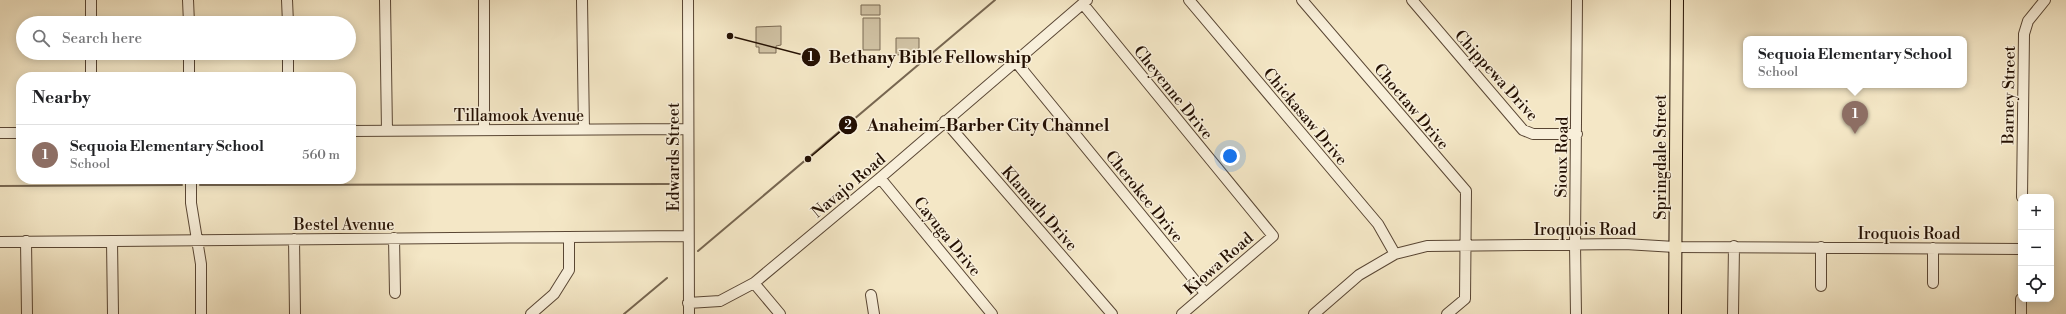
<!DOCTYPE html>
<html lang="en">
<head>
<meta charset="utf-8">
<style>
	body { margin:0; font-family:"Libre Bodoni",serif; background:#f2f2f2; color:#202124 }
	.controls { position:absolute; right:12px; bottom:12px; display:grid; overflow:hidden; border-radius:8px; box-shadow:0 2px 10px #0003 }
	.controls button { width:36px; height:36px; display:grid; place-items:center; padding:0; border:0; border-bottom:1px solid #e0e0e0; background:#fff; color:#202124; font:20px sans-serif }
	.you { position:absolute; left:1230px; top:156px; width:14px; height:14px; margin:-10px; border:3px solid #fff; border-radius:50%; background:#1a73e8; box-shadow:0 0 0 6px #1a73e833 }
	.badge { display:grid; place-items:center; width:26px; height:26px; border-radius:50%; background:#8f2418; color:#fff; font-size:13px; font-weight:700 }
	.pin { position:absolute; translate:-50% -33px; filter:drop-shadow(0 1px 2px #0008) }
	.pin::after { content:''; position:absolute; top:21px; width:14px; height:12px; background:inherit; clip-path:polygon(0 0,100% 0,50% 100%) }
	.popup { position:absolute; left:1743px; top:36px; width:224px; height:52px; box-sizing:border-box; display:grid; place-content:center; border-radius:8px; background:#fff; filter:drop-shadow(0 1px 3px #0005); font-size:13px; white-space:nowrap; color:#757577 }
	.popup b { font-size:15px; color:#202124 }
	.popup::after { content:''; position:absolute; left:50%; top:100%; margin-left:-8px; border:8px solid transparent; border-top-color:#fff }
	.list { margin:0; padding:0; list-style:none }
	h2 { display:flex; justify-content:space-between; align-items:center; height:52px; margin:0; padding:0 16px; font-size:17px }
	h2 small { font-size:13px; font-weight:400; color:#757577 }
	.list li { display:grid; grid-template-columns:26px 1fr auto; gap:12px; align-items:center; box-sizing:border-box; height:60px; padding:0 16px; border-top:1px solid #e0e0e0 }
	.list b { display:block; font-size:15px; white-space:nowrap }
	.list p { margin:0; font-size:13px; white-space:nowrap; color:#757577 }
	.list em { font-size:13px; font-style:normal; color:#757577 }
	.icon { flex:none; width:22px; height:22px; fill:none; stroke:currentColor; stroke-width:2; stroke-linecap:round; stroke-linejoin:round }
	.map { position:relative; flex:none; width:2066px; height:314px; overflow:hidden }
	.search { position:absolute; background:#fff; box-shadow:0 2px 10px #0003; left:16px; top:16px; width:340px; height:44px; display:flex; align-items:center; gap:10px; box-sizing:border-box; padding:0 14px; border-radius:22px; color:#757577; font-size:15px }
	.panel { position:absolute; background:#fff; box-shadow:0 2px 10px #0003; left:16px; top:72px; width:340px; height:112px; border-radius:16px }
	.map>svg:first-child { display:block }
</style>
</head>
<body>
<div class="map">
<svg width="2066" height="314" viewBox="0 0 2066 314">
	<rect width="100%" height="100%" fill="#f4e7c6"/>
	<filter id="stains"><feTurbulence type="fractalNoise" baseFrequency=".005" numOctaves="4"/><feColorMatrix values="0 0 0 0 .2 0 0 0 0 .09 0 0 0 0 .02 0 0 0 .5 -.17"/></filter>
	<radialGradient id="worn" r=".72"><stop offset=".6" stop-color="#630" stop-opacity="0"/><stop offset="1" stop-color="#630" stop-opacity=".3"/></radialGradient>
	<path fill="#d1c3a5" stroke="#7b6a54" d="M861,5H880V15H861Z
		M863,18H880V50H863Z
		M781,26V45L776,46V53H759V47H756V27Z
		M896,38H919V48L911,54L896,55Z"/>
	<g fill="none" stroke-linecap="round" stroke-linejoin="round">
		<path stroke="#776650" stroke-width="2" d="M200,185L675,184
			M0,186L182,185
			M698,251L995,0
			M624,314L667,278"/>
		<defs>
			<path id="minor" d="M91,0V23
				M188,0L189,23
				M287,0L288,23
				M385,0L387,131
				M484,0V130
				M582,0L584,130
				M688,0L689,314
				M1189,0L1378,224L1395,254
				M1302,0L1466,191L1465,299L1447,314
				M1412,0L1523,130L1533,134H1577
				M1083,4L1273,236L1182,314
				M91,53V77
				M189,53V77
				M288,53V77
				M1016,62L1205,293
				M945,121L1112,314
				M351,131L688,129
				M0,133H21
				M880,178L992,314
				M191,179V203L201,264V314
				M2022,197L2024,34L2028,21L2045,0
				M394,238L395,293
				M294,239L295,314
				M26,241L27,314
				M112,241L113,314
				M0,242L688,236
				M754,283L780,314
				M1933,283V248
				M1821,286V247
				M871,295L874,314
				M688,303L720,301L754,283L880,178L1087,0
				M531,314L554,294L569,270V237
				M1314,314L1359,275L1395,254L1427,246L1625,244L1675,247L2021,249
				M1576,314L1575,244L1577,0
				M1733,314L1734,246
				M2021,314V299"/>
			<path id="major" d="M1675,314L1677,0"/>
		</defs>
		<use href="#minor" stroke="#594634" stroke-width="12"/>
		<use href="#major" stroke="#251103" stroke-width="14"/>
		<use href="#minor" stroke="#f8efda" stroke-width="10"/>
		<use href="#major" stroke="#f4e7c6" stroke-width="12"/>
	</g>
	<g text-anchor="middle" stroke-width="3" stroke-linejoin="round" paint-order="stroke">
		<g font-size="16" fill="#251103" stroke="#f8efda">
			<text transform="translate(1497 75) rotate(48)" y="6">Chippewa Drive</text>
			<text transform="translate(1174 92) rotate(51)" y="6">Cheyenne Drive</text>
			<text transform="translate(2008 95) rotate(-89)" y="6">Barney Street</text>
			<text transform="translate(1412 106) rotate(50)" y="6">Choctaw Drive</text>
			<text x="519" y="121">Tillamook Avenue</text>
			<text transform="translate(1306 116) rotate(50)" y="6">Chickasaw Drive</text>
			<text transform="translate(673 157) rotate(-90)" y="6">Edwards Street</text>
			<text transform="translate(1561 157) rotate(-89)" y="6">Sioux Road</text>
			<text transform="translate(1660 157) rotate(-90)" y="6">Springdale Street</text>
			<text transform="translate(848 185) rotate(-40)" y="6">Navajo Road</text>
			<text transform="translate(1145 196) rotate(51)" y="6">Cherokee Drive</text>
			<text transform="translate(1040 208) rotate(49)" y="6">Klamath Drive</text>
			<text x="344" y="230">Bestel Avenue</text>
			<text x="1585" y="235">Iroquois Road</text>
			<text x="1909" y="239">Iroquois Road</text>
			<text transform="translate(948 236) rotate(51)" y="6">Cayuga Drive</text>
			<text transform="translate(1218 263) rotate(-41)" y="6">Kiowa Road</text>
		</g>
	</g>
	<path fill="none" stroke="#251103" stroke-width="1.5" d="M730 36L811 57M808 159L848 125"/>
	<g fill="#251103" stroke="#f8efda" stroke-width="1.5">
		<circle cx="730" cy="36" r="4"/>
		<circle cx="808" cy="159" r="4"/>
		<circle cx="811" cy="57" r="10"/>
		<circle cx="848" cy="125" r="10"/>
	</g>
	<g font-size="12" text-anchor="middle" font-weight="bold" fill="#fff">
		<text x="811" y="61">1</text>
		<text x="848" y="129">2</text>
	</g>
	<g font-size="17" text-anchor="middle" font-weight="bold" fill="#251103" stroke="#f8efda" stroke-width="3" stroke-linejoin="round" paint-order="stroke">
		<text x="930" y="63">Bethany Bible Fellowship</text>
		<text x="988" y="131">Anaheim-Barber City Channel</text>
	</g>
	<rect width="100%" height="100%" filter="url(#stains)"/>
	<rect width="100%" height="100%" fill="url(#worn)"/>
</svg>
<div class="controls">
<button>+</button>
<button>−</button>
<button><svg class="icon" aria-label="locate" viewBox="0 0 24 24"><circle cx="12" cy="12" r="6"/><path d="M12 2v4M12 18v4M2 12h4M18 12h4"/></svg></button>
</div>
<div class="you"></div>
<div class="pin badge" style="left:1855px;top:134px;background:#8d6e63">1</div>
<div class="popup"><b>Sequoia Elementary School</b>School</div>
<div class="search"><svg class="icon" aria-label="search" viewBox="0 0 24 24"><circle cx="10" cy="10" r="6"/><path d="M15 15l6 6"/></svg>Search here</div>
<section class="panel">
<h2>Nearby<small></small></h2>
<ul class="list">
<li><span class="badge" style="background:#8d6e63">1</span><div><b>Sequoia Elementary School</b><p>School</p></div><em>560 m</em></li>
</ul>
</section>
</div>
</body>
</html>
